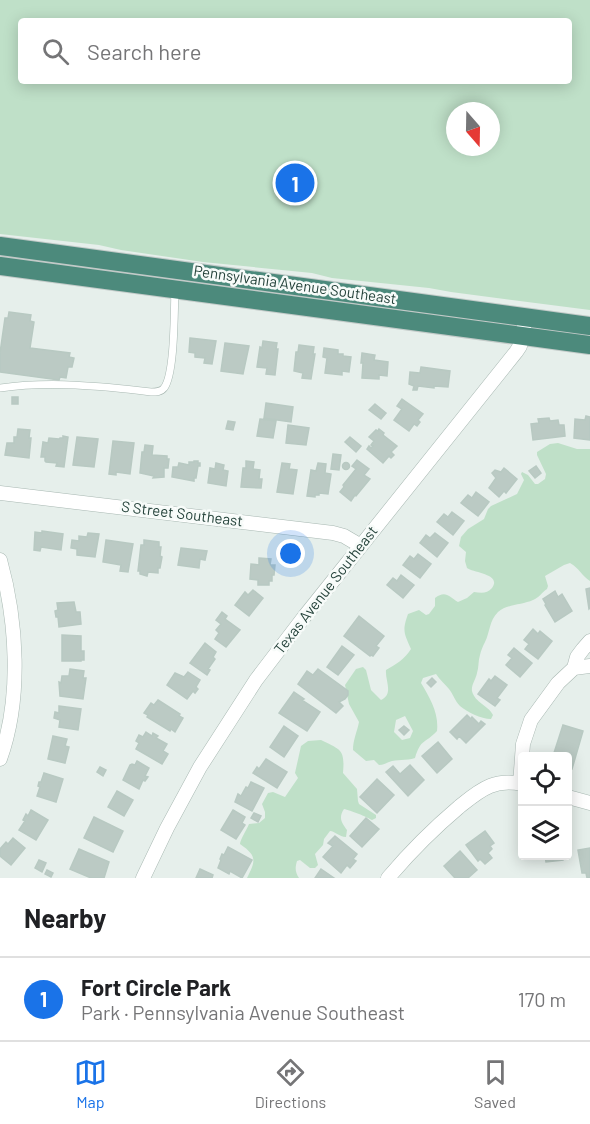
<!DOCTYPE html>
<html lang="en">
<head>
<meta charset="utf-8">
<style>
	body { margin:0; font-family:Barlow,sans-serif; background:#f2f2f2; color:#202124 }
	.controls { position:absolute; right:18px; bottom:18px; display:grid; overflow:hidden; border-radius:6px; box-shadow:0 3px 15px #0003 }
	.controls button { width:54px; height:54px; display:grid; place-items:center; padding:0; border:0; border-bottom:2px solid #e0e0e0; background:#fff; color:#202124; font:30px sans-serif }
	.compass { position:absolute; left:446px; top:102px; width:54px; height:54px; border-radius:50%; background:#fff; box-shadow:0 3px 15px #0003; rotate:160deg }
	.you { position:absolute; left:291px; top:554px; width:21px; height:21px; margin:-15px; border:4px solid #fff; border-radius:50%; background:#1a73e8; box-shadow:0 0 0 9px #1a73e833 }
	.badge { display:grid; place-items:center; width:39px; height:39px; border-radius:50%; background:#1a73e8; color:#fff; font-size:20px; font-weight:700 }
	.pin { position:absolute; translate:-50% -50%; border:3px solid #fff; box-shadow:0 2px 6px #0006 }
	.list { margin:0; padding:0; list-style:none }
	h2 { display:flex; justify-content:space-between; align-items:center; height:78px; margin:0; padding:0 24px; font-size:26px }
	h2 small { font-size:20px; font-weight:400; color:#757577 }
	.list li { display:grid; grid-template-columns:39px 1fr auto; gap:18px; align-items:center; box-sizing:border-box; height:84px; padding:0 24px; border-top:2px solid #e0e0e0 }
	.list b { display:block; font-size:22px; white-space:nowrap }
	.list p { margin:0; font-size:20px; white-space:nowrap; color:#757577 }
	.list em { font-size:20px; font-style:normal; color:#757577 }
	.icon { flex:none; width:33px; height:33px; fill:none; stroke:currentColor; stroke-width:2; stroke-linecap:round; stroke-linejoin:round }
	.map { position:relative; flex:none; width:590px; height:878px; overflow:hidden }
	.search { position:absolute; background:#fff; box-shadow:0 3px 15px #0003; left:18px; right:18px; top:18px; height:66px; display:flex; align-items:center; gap:15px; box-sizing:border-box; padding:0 21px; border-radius:6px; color:#757577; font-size:22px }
	.sheet { height:162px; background:#fff }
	nav { display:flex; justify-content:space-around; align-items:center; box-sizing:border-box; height:84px; border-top:2px solid #e0e0e0; background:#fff; font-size:16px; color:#757577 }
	nav a { display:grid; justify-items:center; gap:3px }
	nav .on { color:#1a73e8 }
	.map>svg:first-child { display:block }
</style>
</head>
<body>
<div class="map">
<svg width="590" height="878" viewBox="0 0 590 878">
	<rect width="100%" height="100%" fill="#e6efeb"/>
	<path fill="#bfe0c8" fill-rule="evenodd" d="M0,0H590V310L451,292L429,288L332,278L312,273L203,262L121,250L99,245L0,234ZM21,21H569V81H21ZM455,111H491V147H455Z
		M558,443L577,449H590V581C582,576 579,568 570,563L564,565L545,576L548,586L547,589C542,592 539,598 533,600C522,605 507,604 498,612C489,621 490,632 485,642C483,646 481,650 480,655C478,661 479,667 477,673C476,679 471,685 472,691C475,703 488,705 493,715L491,719C481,719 467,712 460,706C455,701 453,694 449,689C445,684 440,680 436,674L423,678L421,683C430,698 439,713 437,731C425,744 421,738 415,758C406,761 397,759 389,762C386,763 383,765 379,765L374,760L366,761L353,750C353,740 357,732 359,722L349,704L345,685L356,669L363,667L366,670L371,690L381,700C394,694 385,681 386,670C395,665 405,659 411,649C404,633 402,631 408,614L419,610L426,615L429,614L435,606V598C445,590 449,596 458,602L467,598L474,592C481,593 487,594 492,588C502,574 474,573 467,568L465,561L466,552L459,546L461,537L468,529L484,519L488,509L491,506L517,494L524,480L521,474L522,472L528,475L535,484H538L545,479L546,474L537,455V452L550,444ZM405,716L413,731L410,738L402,740L394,732L396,720Z
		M321,740C341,750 345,749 343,773L357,789L358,801L359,804L376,815V818L372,820C367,817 350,810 344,809C338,818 342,823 347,830L346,837C339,837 335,831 330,831L324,839L323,845L315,854L318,865L315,868H310L300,860L297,861C295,868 295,872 299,878H247C256,860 257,856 240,844C240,840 247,829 249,824L259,823L265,818V812L262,804L268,793L273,792L285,797L298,778L295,773L301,746L308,741Z"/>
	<path fill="#bbcac4" stroke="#b8c9c2" stroke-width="1.5" d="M9,312L31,315L30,321L34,322L30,348L70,353L69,357L74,358L72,367H68L66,378L60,377L59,380L0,372V353L5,318H8Z
		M190,338L216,341L212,364L204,363L205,358L195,357V353L189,352Z
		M263,341L277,343L276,349H278L275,375L266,374L267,368L257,367L260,347L262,348Z
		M225,343L249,346L243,374L221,371Z
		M299,345L314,347L313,354H315L311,379L302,378L303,373L294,371L296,352H298Z
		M324,348L338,350V354H343V356L351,357L349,372L342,371V375L325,373L327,358L323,357Z
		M362,353L375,355L374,360L388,362L387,376L379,375V379L362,378L363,363H361Z
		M421,367L450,371L448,387L434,386V388L418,386L417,390H413L414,386L409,384L410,372L420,373Z
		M12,397H18V404H12Z
		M402,399L423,414L418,420L420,422L417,426L414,424L409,431L394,420L402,409L397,406Z
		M266,403L293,407L291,422L264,418Z
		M375,404L386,413L381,419L369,410Z
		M586,416L590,417V440L574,438L575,419L585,420Z
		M549,418L550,421L558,420L559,425H564L565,436L533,440L531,424L539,423L538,419Z
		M260,419L276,421L273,438L257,436Z
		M228,421L235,422L233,430L226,429Z
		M288,425L309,428L306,445L286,443Z
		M18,429L30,430L29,438H31L29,458L5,455L7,443H14V437H17Z
		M379,429L384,433L383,435L397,446L391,452L394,455L391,458L389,456L383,463L367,449L369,446L371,448L373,446L371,445L374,441L369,437L376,430L378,431Z
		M63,436L68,437L64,467L56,466L57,463L46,462L45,461V457H41L43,442L48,443L49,438L59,439L60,438H63Z
		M77,437L98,439L94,467L73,465Z
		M350,437L361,446L356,452L345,442Z
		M113,441L134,443L130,474L116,472V475L109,474Z
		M145,445L153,446L152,455L167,456V459H169L168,468H164V477L153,478L154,476L140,473L142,452H144Z
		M333,454L341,455L339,470L331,469Z
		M357,460L369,469L364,475L370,479L356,496L355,495L351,501L340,492L344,487L343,485L356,469L352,466Z
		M194,461H198V463H200V466H198L196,478H194V481L172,477L173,467H178L179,463L189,465V462H194Z
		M246,461L254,462L253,469L260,470L259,479H262L261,488L241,487L243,468H246Z
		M342.5 466a3.5 3.5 0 1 1 7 0a3.5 3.5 0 1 1-7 0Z
		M216,463L224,465L223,470L228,471L226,486L208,483L210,468L215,469Z
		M282,463L290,464L289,469L297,470L293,494L277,492Z
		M318,463L326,464L325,473L331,474L328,494L319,493V495H315V497L307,496L311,470L316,471Z
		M536,466L541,473L535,478L529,471Z
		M504,468L517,479L506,493L504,491L499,497L489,488L496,478L492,473L495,470L501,472Z
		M476,492L489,502L478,516L461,503L468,495L472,498Z
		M452,512L464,521L453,535L437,522L444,514L448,517Z
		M42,531L63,534L61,550L41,547L40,551L34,550L35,532L42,533Z
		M88,533L99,534L95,557L77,555V549L71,548L72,540L79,541V536L87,537Z
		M435,533L448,543L437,557L420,543L426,535L430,538Z
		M106,540L133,544L128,572L120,571L121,565L103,562Z
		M144,540L159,542V547H161L160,556L162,557L160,568H158V573L148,572L147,576L140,574V571H138L141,545H144Z
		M181,548L207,551L205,560L200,559L199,568L178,565Z
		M418,554L431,564L420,578L403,565L410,556L414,559Z
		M259,558L271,559L270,565H275L274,575H272V581H269V585H258V580L250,579L251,564L259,565Z
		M401,575L414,585L403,598L387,585L393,578L397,581Z
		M590,588V608L589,609L586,589Z
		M253,590L263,598L249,616L235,605L245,592L248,595Z
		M555,591L558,597L562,594L572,611L555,622L545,605L546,604L543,599Z
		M74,602L76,612H80L81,624L59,627L58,617H56L55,611L58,610L57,603Z
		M222,612L227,616L225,619L240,630L226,647L215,639L219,633L216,630L221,624L216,620Z
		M359,616L384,636L376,646L379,648L373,656L371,655L370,656L344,636Z
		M533,629L538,634L540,631L552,641L538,659L525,649L529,644L524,640Z
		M62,635L81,636V651H84V660H81V661H62Z
		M205,643L216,652L213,657L215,659L208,669L210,670L207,675L190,663Z
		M342,646L354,655L338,675L327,667Z
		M514,648L532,663L520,677L506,665L512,658L508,655Z
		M70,669L84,671L83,678H86L83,699L60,696L59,682L61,683L62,676H69Z
		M318,669L348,691V695L345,699L339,702L343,706L336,713L298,684L307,671L313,675Z
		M188,672L200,680L196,687L198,689L195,693L193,691L187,699L167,685L175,673L184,677Z
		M495,676L507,685L497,698L500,700L495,706L478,694L489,679L491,681Z
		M432,678L436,682L431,687L427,683Z
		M294,692L304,699L302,700L320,712L307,731L279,713Z
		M158,700L180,714L179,716L183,718L175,732L171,729L170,731L147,717L148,715L144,713L151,703L154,705Z
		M59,706L81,709L78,730L59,727L60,720L54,718L55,712L59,713Z
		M467,715L471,719L472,717L479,724L481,721L485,724L466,743L459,736L457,739L450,732Z
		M563,725L583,731L572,769L568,767V756H553Z
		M284,726L298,736L284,757L270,747Z
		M404,726L409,730L404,735L399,730Z
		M146,732L152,736L153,733L158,736L156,738L167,744L163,751L168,754L162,764L136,749L139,743L136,741L139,735L143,737Z
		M53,736L67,739L65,746L69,747L65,763L48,759Z
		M438,742L452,759L437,773L422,756Z
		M266,759L287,772L277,788L253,773L257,767L259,769Z
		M137,761L149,768L145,776L148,777L145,781L143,780L139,789L123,780L130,765L132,764L135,765Z
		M410,765L424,780L408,796L386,772L393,766L400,774Z
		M100,767L106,770L103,776L97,772Z
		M44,773L63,779L56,802L37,796L40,787L38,786L39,782H41Z
		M377,779L394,795L377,813L360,797Z
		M251,782L264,788L252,811L235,802L238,794L241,796L246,787L248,788Z
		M117,791L133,800L124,816L108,807Z
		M31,810L48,820L36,840L19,830L25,821L23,820L26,814L28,816Z
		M233,810L245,817L242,823L245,825L236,839L221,830Z
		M254,813L261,816L258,822L251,818Z
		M94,817L123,831L113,852L84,838Z
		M366,818L379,829L362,847L350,836Z
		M485,831L494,843L490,846L492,849L488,853L492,858L485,864L480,859L478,861L466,845Z
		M335,836L357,854L353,859L356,861L350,868L347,865L341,873L323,857L333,846L328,843Z
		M13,838L25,848L11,865L0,856V849L6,842L8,844Z
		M228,847L252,860L242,878L230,871L229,874L218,868L221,860L220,859L222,854L224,855Z
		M590,848V878H587L586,873H582L578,850Z
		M79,849L109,862L104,878H91L70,869Z
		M460,851L477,870L468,878H455L444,866Z
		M545,856H563V860L546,862Z
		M39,860L46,863L42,872L35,868Z
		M200,869L213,875L212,878H196Z
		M321,869L334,878H315Z
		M47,870L53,873L51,877L45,874Z"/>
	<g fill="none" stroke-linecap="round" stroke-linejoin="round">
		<defs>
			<path id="service" d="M0,388C50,381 101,386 151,392C156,392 161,392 164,388C175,374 174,310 175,290"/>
			<path id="minor" d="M0,493L333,533L344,536L361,546
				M0,560C17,621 22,698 0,759
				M574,668L590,666
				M520,784L523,744L531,720L558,683L574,668L577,657L583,649L590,641
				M568,797L590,803
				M143,878L167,828L200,767L256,680L304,617L516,352L520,346L524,327
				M388,878C410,852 433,829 459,807C469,799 478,791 490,786C500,782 512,782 522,784"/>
			<path id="trunk" d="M0,246L590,326
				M0,266L590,345"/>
		</defs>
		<use href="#service" stroke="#a8b8b2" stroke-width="8"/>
		<use href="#minor" stroke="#a8b8b2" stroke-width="15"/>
		<use href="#trunk" stroke="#c2cac8" stroke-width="20"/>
		<use href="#service" stroke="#fff" stroke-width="7"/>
		<use href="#minor" stroke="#fff" stroke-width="14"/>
		<use href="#trunk" stroke="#4c8a7c" stroke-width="18"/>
	</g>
	<g text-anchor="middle" stroke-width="5" stroke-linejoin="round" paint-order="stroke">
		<g font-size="15" fill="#24423a" stroke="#f7fbf9">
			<text transform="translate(295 285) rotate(8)" y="5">Pennsylvania Avenue Southeast</text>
			<text transform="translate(182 514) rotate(7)" y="5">S Street Southeast</text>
			<text transform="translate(326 590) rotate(-52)" y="5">Texas Avenue Southeast</text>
		</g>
	</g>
</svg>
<div class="controls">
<button><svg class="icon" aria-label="locate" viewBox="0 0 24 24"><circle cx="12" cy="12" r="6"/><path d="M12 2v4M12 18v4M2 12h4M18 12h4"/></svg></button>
<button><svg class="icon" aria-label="layers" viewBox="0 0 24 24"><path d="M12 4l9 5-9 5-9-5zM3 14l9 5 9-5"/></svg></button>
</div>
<svg class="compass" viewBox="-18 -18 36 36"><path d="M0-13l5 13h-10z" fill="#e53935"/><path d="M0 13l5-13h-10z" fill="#757577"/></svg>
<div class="you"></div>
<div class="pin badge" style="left:295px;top:183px">1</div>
<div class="search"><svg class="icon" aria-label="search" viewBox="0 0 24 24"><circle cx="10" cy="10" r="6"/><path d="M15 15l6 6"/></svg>Search here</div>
</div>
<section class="sheet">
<h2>Nearby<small></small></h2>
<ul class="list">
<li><span class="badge">1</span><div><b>Fort Circle Park</b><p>Park · Pennsylvania Avenue Southeast</p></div><em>170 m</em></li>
</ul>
</section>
<nav>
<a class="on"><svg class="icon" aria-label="map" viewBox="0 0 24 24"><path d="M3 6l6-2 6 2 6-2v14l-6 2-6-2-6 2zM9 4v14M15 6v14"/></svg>Map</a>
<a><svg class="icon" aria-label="directions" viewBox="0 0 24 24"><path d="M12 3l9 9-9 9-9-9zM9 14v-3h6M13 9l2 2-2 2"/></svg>Directions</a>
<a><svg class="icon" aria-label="saved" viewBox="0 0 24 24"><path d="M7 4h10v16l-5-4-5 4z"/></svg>Saved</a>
</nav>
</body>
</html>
